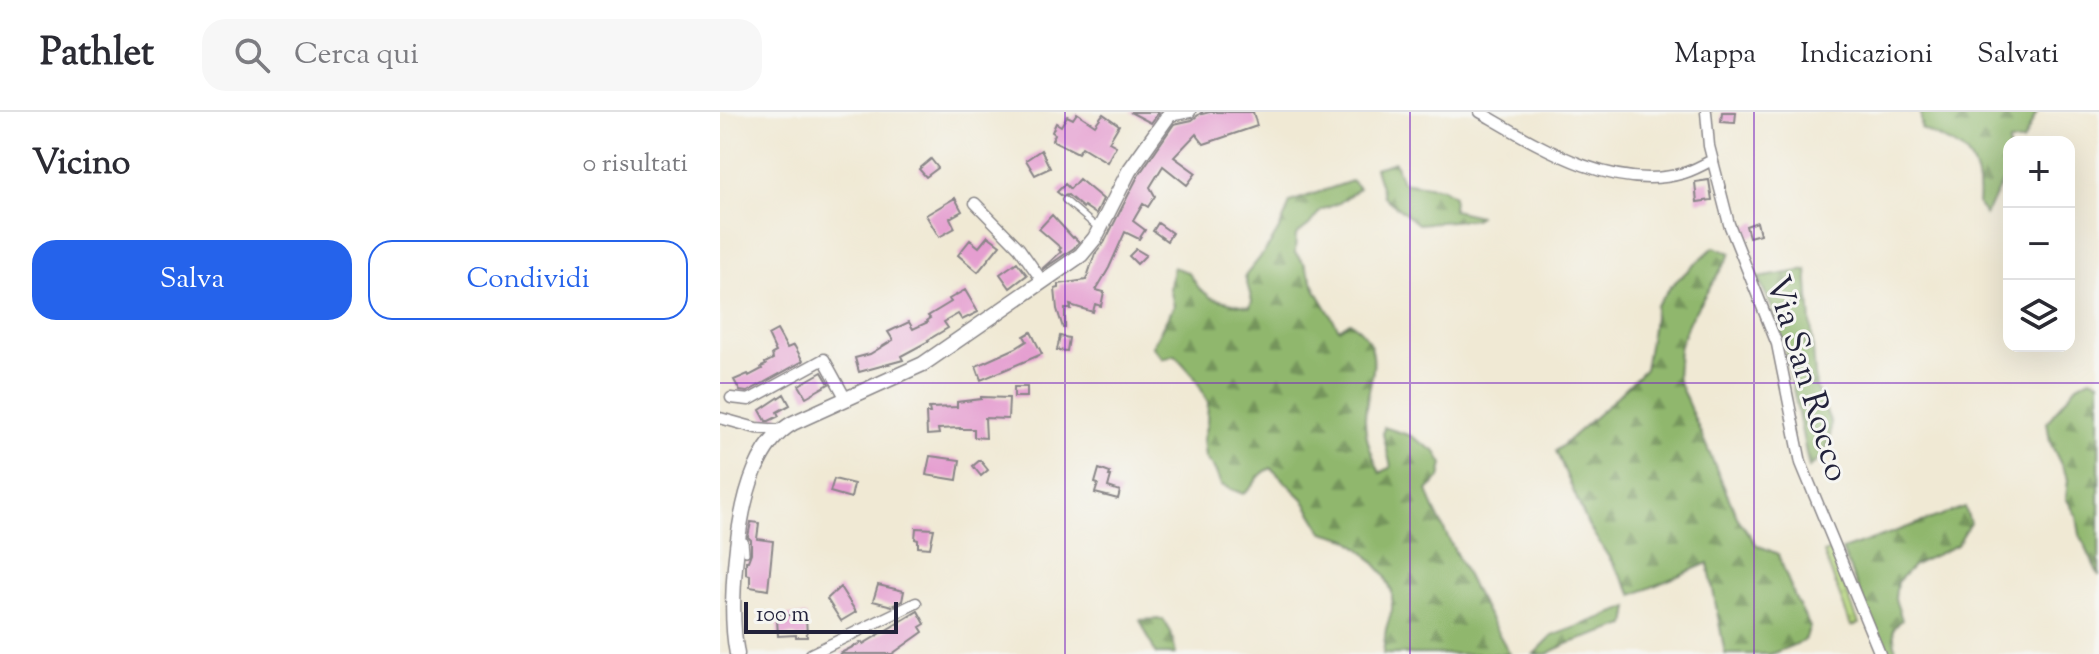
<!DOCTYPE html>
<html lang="it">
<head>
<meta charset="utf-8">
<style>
	body { margin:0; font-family:"Sorts Mill Goudy",serif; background:#f7f7f7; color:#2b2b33 }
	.controls { position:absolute; right:24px; top:24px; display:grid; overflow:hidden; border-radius:16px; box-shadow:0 8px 32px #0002 }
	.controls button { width:72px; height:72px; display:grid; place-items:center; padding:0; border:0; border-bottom:2px solid #e1e1e2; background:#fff; color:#2b2b33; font:40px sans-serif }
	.scale { position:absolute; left:24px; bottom:20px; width:154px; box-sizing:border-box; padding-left:8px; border:4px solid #22223b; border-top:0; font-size:22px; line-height:28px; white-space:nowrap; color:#22223b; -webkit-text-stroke:6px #f6f6f2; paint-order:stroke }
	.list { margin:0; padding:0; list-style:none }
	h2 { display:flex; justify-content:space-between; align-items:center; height:104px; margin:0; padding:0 32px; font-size:34px }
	h2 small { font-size:26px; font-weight:400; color:#7c7c81 }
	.actions { display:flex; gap:16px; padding:24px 32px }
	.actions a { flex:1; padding:18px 0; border:2px solid #2563eb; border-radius:24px; text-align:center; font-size:28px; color:#2563eb }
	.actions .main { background:#2563eb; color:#fff }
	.icon { flex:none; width:44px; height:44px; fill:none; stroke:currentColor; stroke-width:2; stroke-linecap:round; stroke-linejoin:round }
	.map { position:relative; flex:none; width:1379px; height:542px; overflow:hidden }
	header { display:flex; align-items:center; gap:48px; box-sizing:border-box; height:112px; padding:0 40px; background:#fff; border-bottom:2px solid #e1e1e2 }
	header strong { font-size:38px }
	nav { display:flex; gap:44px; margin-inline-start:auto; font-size:28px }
	.search { width:560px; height:72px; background:#f7f7f7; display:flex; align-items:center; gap:20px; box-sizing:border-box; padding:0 28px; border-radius:24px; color:#7c7c81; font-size:30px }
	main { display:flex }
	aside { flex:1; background:#fff }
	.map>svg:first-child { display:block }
</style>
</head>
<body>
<header>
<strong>Pathlet</strong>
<div class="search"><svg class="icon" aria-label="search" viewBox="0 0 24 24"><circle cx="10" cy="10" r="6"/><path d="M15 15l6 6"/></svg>Cerca qui</div>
<nav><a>Mappa</a><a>Indicazioni</a><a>Salvati</a></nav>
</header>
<main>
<aside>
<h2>Vicino<small>0 risultati</small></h2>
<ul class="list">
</ul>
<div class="actions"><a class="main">Salva</a><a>Condividi</a></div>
</aside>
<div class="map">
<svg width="1379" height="542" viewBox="0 0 1379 542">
	<defs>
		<pattern id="grass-dots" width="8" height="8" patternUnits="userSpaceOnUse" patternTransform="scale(2)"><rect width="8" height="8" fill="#b6d67e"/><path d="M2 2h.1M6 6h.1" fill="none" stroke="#9cb76e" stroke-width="1.8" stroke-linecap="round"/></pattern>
		<pattern id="forest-firs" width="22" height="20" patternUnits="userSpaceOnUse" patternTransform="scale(2)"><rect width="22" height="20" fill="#90b76d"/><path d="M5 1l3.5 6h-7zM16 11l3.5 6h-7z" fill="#75945b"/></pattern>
	</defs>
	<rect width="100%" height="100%" fill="#f6f6f2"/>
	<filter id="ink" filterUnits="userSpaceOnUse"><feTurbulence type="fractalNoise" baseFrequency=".0125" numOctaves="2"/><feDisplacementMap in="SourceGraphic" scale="16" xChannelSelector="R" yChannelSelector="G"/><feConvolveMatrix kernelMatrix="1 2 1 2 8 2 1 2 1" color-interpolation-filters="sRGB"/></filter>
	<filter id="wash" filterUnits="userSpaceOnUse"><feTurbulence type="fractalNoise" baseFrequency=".006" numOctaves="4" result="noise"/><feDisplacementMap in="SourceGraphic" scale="32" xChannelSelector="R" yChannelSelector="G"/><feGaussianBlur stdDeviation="1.8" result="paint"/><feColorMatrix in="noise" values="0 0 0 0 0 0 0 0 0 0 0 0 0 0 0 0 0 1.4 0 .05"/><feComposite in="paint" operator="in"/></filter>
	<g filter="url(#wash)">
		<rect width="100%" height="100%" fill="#f0e9d4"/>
		<path fill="url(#grass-dots)" stroke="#6c7c5c" stroke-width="2" d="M1110,438L1139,512L1131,514L1104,441Z"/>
		<path fill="url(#forest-firs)" stroke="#596c54" stroke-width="2" d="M1201,0H1317L1303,30H1289V57L1265,103L1258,92C1260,74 1257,50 1242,38C1230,29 1214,25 1201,16Z
			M675,50L682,70L721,76L734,84L733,98L759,104L754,107L698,112L664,85L655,56Z
			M632,69L639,76L619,91L601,98L589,113L576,123L575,141L584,151L597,180L619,217L630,210C671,238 646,269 645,307C645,327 652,343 660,361L671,355L663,322L664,315L691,324L716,340L723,352L720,366L707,378L714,397L755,480L790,542H663L666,517L672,498V480L664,462L646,442L628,427L603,420L583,387L551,356C534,364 537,374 523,382L501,373L495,358L485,346L483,327L487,311L488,290L474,264L455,243L443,247L432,234L454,194L450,176L453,155L468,160L479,176L492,186L530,195L532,189L525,164C545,140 561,121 570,90Z
			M994,135L1011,141L969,209L959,236L957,266L1017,405L1037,433L1058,442L1075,486L1090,515L1084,529L1051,542H1005L988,451L913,483L868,413L836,339L886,295L925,257L936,193L954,171Z
			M1087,158L1096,276L1111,311L1110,327L1105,342L1089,356L1067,246L1056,204L1038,166Z
			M1370,266L1379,269V464L1360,423L1357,405L1346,386L1348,367L1330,330L1327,310L1357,273Z
			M1245,395L1250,411L1237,433L1194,453L1177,470L1175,487L1182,508L1173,517L1176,542H1165L1122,438Z
			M909,495L906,513L847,532L827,542H814L832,524Z
			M443,507L451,520L456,542H436L420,508Z"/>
		<g id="blocks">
			<path fill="#e59ed0" d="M410,0H439L431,11Z
				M482,0V2L490,0H533L537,14L484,32L476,22L454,45L476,61L467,73L443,54L430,75L435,84L428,95L423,92L413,109L425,118L419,127L405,120L389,156L376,178L384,180L381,194L375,192L373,200L350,193L351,197H345V216H343L337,197L335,177L339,176V172L366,168L375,142L384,131L418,64L454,12L472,8Z
				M1002,0H1016L1015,11L1001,10Z
				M357,1L375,13L383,2L399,13L389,30L396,34L387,50L362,35L358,41L332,28L335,22L332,20L336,11L341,14L347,4L353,7Z
				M321,38L330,56L315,63L306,48Z
				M211,47L218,56L206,65L199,57Z
				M359,67L383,87L376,102L364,94L363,96L348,83L342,84L337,80L345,72L350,77Z
				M989,68L992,88L977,90L975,70Z
				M235,86L242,99L230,106L235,116L219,125L206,103Z
				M332,103L353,126L354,125L359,130L354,136L323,157V156L341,140L339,138L341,136L319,117Z
				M1037,110L1040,122L1029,125L1026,114Z
				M438,111L452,121L447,129L433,119Z
				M268,124L280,133L258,160L238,143L250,128L259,135Z
				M416,137L426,143L417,152L409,144Z
				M297,150L307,163L290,176L280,162Z
				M245,178L258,200L242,208L238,202L224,210L228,216L208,228L209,229L181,244L183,248L139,260L135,246L150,242L173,228L168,220L189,210L193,217L208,210L207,208L210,206L208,204L231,190L229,187Z
				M57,218L67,236L74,233L83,249L27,280L20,279L14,268L28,262L29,264L42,257L41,255L46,253L45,251L53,247L52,242L56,240L48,223Z
				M311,220L322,242L261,268L256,254L296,236L307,229L304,224Z
				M340,224L349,226L347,239L337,238Z
				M102,260L109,272L86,285L79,273Z
				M294,275H307V285H294Z
				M64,282L70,293L57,300L59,304L49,309H46L40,298Z
				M261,285L289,286L288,307L265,306L266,326L254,325V317H240V316L218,317L219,322L207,323L206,301H210L209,296L237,295V290L261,287Z
				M210,344L240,348L237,368L206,363Z
				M260,348L268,358L261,364L253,354Z
				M379,357L390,361L389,364H391L388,375L400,379L398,387L375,381L378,372L375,371Z
				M114,367L134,372L131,386L110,380Z
				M31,410L39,411L37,427L53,429L48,478L30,475V463L26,462V449H28L31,441V428L28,425Z
				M196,416L214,417L210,436L198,435V428L195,427Z
				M158,473L184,479L182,489L172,494L153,489Z
				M120,475L136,500L121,509L107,487Z
				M198,499L205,512L200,515L203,520L172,542H119L142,530L143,532Z
				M59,503H86L87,525H76V523L58,524L57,506H59Z"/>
		</g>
	</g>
	<g filter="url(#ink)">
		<use href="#blocks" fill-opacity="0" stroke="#898688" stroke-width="2"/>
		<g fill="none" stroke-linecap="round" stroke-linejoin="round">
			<defs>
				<path id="lane" d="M345,88L379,117
					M20,428L25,429L26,441"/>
				<path id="street" d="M760,0C817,33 893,82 964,61C974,58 983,53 992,48
					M986,0L989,34L1009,112L1057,232L1081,351L1160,542
					M449,4L470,0
					M255,91L299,136L323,170
					M11,286L29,288L104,247L126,287
					M0,306L36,316L62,318
					M91,542L196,491"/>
				<path id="secondary" d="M17,542C8,495 16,403 35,358C43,339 55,321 73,311L203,252L361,143L375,126L409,59L451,0"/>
			</defs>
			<use href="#lane" stroke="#898688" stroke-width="8"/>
			<use href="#street" stroke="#898688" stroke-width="13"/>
			<use href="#secondary" stroke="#898688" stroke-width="17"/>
			<use href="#lane" stroke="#fff" stroke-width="5"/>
			<use href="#street" stroke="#fff" stroke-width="10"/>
			<use href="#secondary" stroke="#fff" stroke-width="14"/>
		</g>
	</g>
	<path fill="none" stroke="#7b2cbf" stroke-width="2" stroke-opacity="0.55" d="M345,0V542M690,0V542M1034,0V542M0,271H1379"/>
	<g text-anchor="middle" stroke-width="6" stroke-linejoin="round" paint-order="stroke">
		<g font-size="34" fill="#22223b" stroke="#f6f6f2">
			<text transform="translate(1089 266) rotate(73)" y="12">Via San Rocco</text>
		</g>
	</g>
</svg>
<div class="controls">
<button>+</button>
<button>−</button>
<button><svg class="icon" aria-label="layers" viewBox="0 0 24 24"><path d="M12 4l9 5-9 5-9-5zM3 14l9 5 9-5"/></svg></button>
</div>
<div class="scale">100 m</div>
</div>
</main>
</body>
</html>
